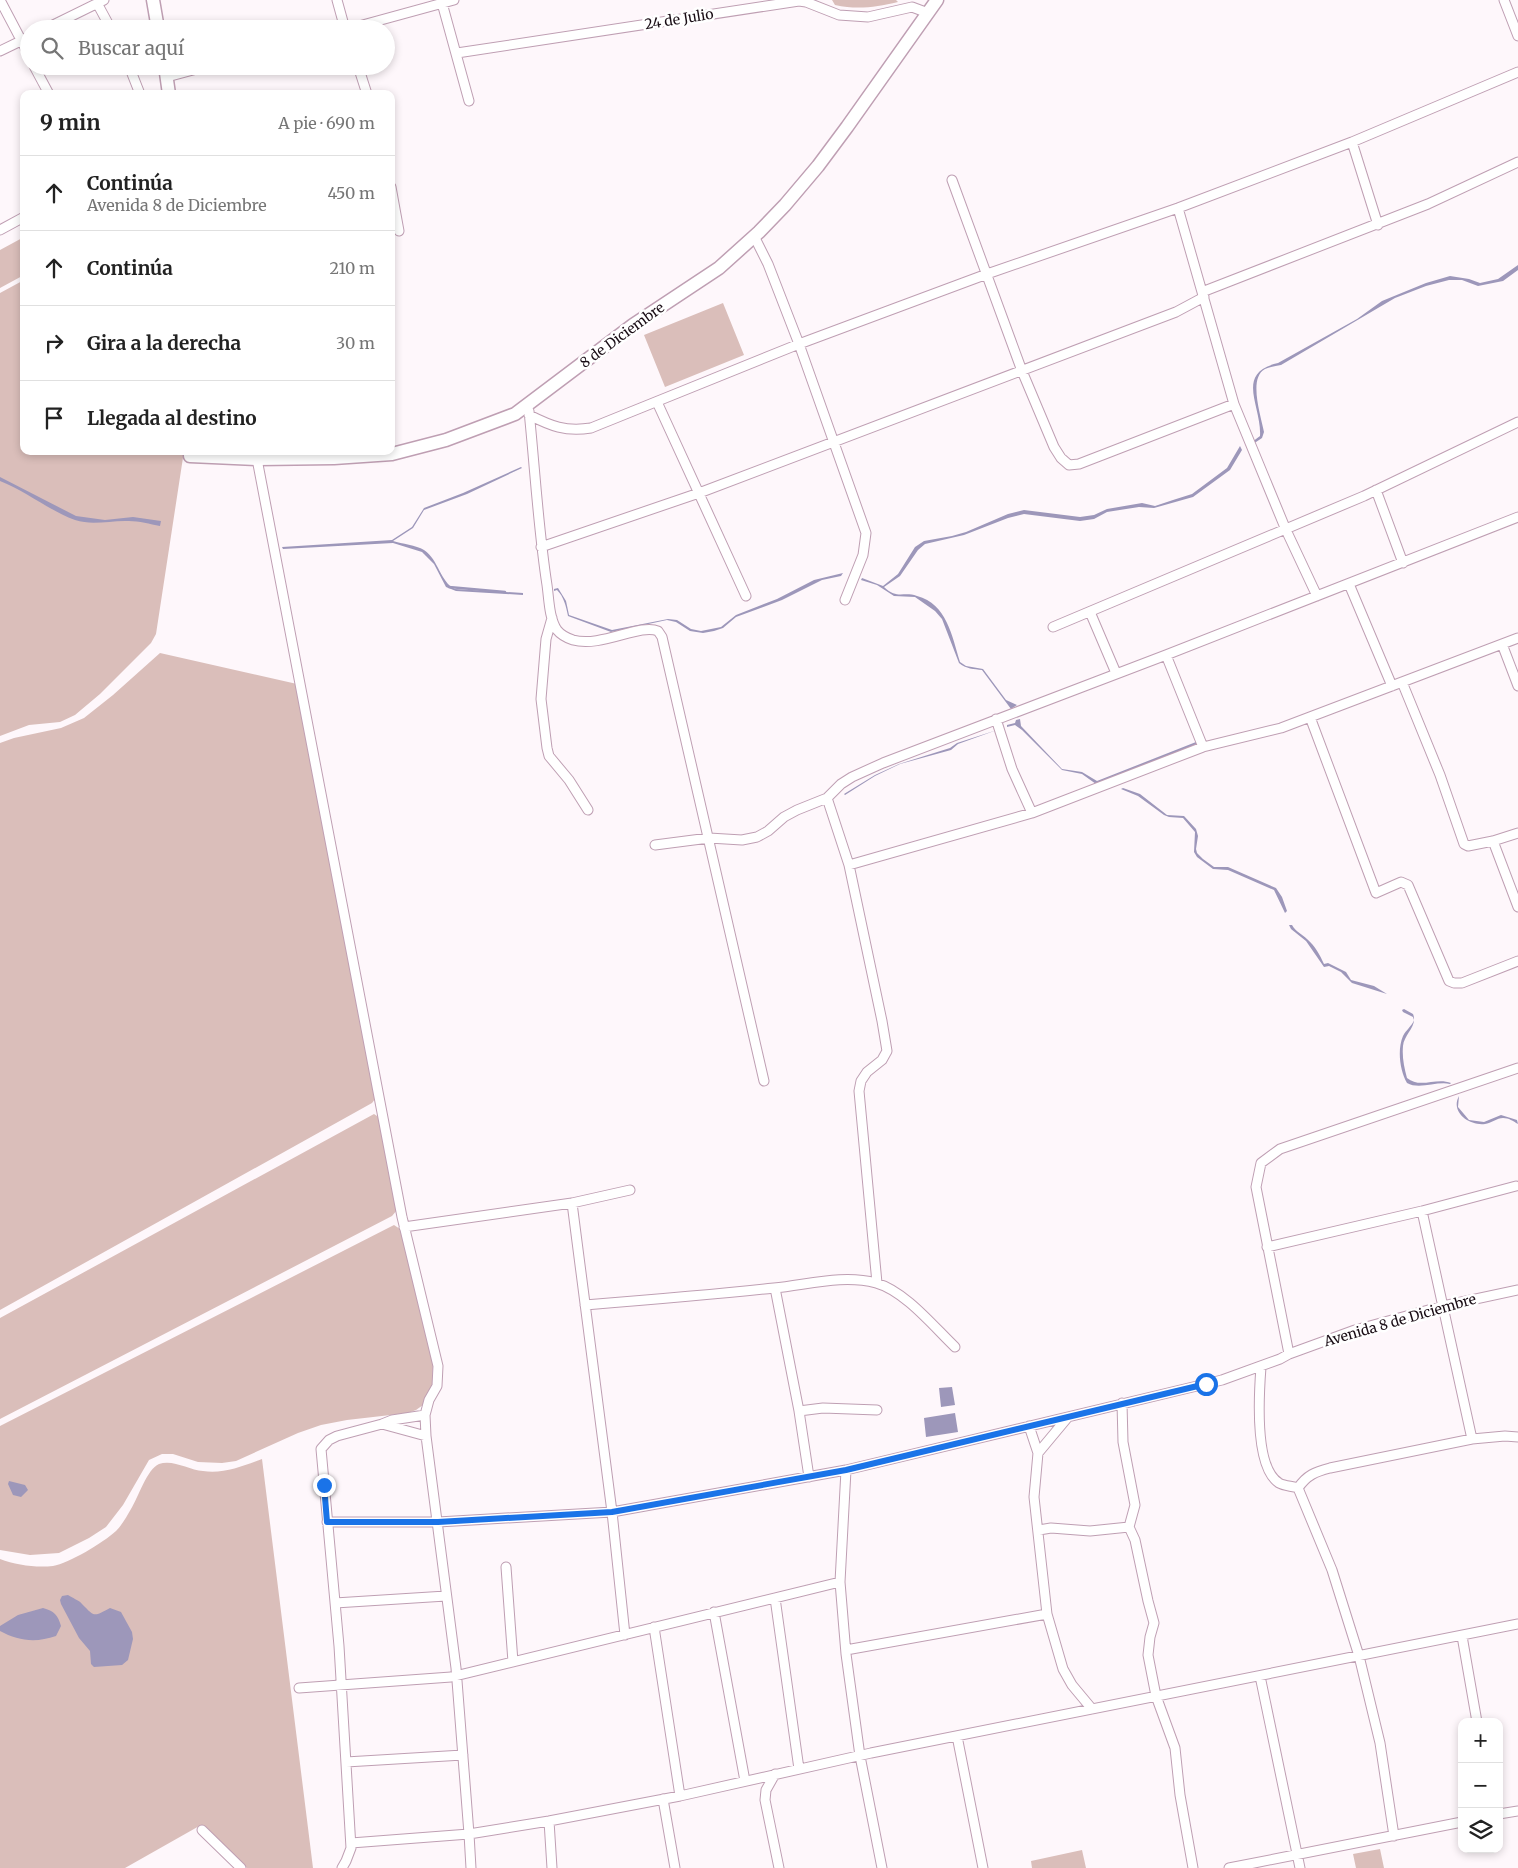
<!DOCTYPE html>
<html lang="es">
<head>
<meta charset="utf-8">
<style>
	body { margin:0; font-family:Merriweather,serif; background:#f6f6f6; color:#222 }
	.controls { position:absolute; right:15px; bottom:15px; display:grid; overflow:hidden; border-radius:10px; box-shadow:0 2px 8px #0003 }
	.controls button { width:45px; height:45px; display:grid; place-items:center; padding:0; border:0; border-bottom:1px solid #e0e0e0; background:#fff; color:#222; font:25px sans-serif }
	.stop { position:absolute; width:15px; height:15px; margin:-11px; border:4px solid #1a73e8; border-radius:50%; background:#fff }
	.stop.end { background:#1a73e8; border-color:#fff; box-shadow:0 1px 5px #0008 }
	.list { margin:0; padding:0; list-style:none }
	h2 { display:flex; justify-content:space-between; align-items:center; height:65px; margin:0; padding:0 20px; font-size:21px }
	h2 small { font-size:16px; font-weight:400; color:#767676 }
	.list li { display:grid; grid-template-columns:32px 1fr auto; gap:15px; align-items:center; box-sizing:border-box; height:75px; padding:0 20px; border-top:1px solid #e0e0e0 }
	.list b { display:block; font-size:19px; white-space:nowrap }
	.list p { margin:0; font-size:16px; white-space:nowrap; color:#767676 }
	.list em { font-size:16px; font-style:normal; color:#767676 }
	.icon { flex:none; width:28px; height:28px; fill:none; stroke:currentColor; stroke-width:2; stroke-linecap:round; stroke-linejoin:round }
	.map { position:relative; flex:none; width:1518px; height:1868px; overflow:hidden }
	.search { position:absolute; background:#fff; box-shadow:0 2px 8px #0003; left:20px; top:20px; width:375px; height:55px; display:flex; align-items:center; gap:12px; box-sizing:border-box; padding:0 18px; border-radius:28px; color:#767676; font-size:19px }
	.panel { position:absolute; background:#fff; box-shadow:0 2px 8px #0003; left:20px; top:90px; width:375px; height:365px; border-radius:10px }
	.map>svg:first-child { display:block }
</style>
</head>
<body>
<div class="map">
<svg width="1518" height="1868" viewBox="0 0 1518 1868">
	<rect width="100%" height="100%" fill="#fef7fb"/>
	<path fill="#dabeba" d="M832,0H896L898,2C876,7 858,10 835,5Z
		M24,237V275L0,288V250Z
		M24,280V451H184L156,634L151,643L100,694L75,715L60,722L29,725L0,736V293Z
		M723,303L744,355L665,387L644,335Z
		M160,653L297,684L375,1099L372,1103L0,1310V743L14,738L61,728L84,718L113,695Z
		M374,1114L380,1118L397,1210L392,1216L0,1419V1318Z
		M394,1225L400,1229L433,1365L432,1388L423,1405L416,1410L408,1413L347,1420L321,1425L298,1433L236,1461L222,1463L198,1462L173,1454H162L149,1460L123,1505L106,1527L89,1538L59,1553L30,1555L0,1550V1426Z
		M262,1459L313,1868H247L201,1825L125,1868H0V1559C16,1565 36,1568 53,1566C69,1563 103,1543 116,1531C122,1525 127,1516 131,1509C138,1498 147,1469 159,1464C173,1459 189,1470 203,1471C224,1474 243,1466 262,1459Z
		M1380,1849L1384,1868H1356L1353,1854Z
		M1082,1850L1086,1868H1032L1031,1861Z"/>
	<path fill="#9d97ba" d="M1518,265V270L1503,281L1478,286L1462,280H1449L1426,286L1395,298L1281,365C1276,366 1270,367 1265,369C1248,378 1261,416 1264,432L1262,438L1253,444L1252,442L1260,436C1262,406 1234,373 1278,363L1357,319L1382,301L1426,283L1450,276L1469,279L1480,283L1498,279Z
		M1240,446L1242,450L1230,470L1193,497L1154,508L1139,507L1107,512L1094,519L1080,521L1024,514L1008,518L964,535L925,544L918,550L900,576L884,587C898,600 903,591 917,596C947,604 952,636 960,662L966,666L983,669L1006,700L1017,705L1011,709L982,670C974,669 966,669 959,663L942,619L935,611L915,597L894,596L877,585L861,580L862,578L883,586L898,574L915,547L924,541L952,536L966,532L1008,514L1024,510L1080,517L1094,515L1107,509L1142,503L1155,506L1173,500L1192,494L1227,468Z
		M521,467L522,468L467,494L424,510L413,528L393,541C402,544 416,545 424,550C439,560 440,582 455,589L523,593V595L456,591L446,587L434,564L422,552L393,543L283,549L282,547L392,540L412,527L424,508L463,493Z
		M0,477L76,516L105,520L133,517L161,521L160,526C150,524 139,521 129,521C111,520 93,526 75,520C48,510 26,491 0,481Z
		M843,573L841,576L822,580L782,600L736,617L723,628L714,631L703,633L690,631L676,622L667,620L611,632L568,616C566,606 564,597 557,590L554,591V589L558,588L566,601L569,615L612,630L668,619L677,620L691,629L701,631L721,627L736,615L777,599L814,580Z
		M1020,719L1021,726L1062,769L1082,772L1097,781L1196,742L1197,744L1096,784L1082,774L1062,770L1022,730L1015,725L1007,727V725L1015,723L1016,720Z
		M997,730L958,744L951,750L900,764L875,776L845,795L844,794L875,775L899,764L950,748L957,743Z
		M1123,788L1140,794L1167,815L1184,816L1196,829L1198,836L1196,849L1197,853L1203,859L1214,867H1228L1276,888L1282,897L1287,911L1285,913L1274,890L1228,870L1213,869L1197,857L1194,852L1195,832L1183,818L1169,817L1164,815L1138,796L1121,789Z
		M1289,925H1292C1296,932 1302,934 1307,939C1315,946 1320,955 1324,964L1328,963L1346,972L1351,980L1374,986L1387,994L1352,983L1341,972L1329,966L1324,967L1306,941L1291,929Z
		M1404,1009L1413,1014C1418,1026 1404,1034 1403,1046C1402,1057 1404,1067 1407,1078C1420,1089 1436,1077 1451,1083L1450,1084C1437,1081 1419,1090 1407,1083C1400,1071 1397,1050 1403,1036C1406,1030 1412,1026 1414,1020L1413,1017L1403,1012L1402,1010Z
		M1459,1096L1458,1107L1469,1120L1484,1122L1501,1115L1517,1120L1518,1124C1513,1121 1509,1118 1503,1118C1497,1118 1491,1123 1485,1124C1469,1126 1450,1112 1459,1096Z
		M952,1387L955,1405L941,1407L939,1388Z
		M955,1413L958,1432L926,1437L924,1418Z
		M9,1481L25,1485L28,1490L21,1497L13,1495L8,1484Z
		M68,1595C72,1598 79,1600 82,1604C95,1617 93,1617 110,1608L121,1612L132,1632L133,1639L128,1660L122,1665L94,1667L91,1664L90,1651L79,1638L61,1604L60,1600L62,1596Z
		M43,1608C54,1611 58,1615 61,1626L56,1636C36,1643 18,1641 0,1631V1626L18,1615Z"/>
	<g fill="none" stroke-linecap="round" stroke-linejoin="round">
		<path stroke="#9d97ba" stroke-width="2.5" d="M449,587L505,592"/>
		<defs>
			<path id="street" d="M0,0L29,55
				M337,0L345,29
				M1504,0L1518,36
				M97,3L111,29
				M442,3L469,101
				M45,29L104,0
				M348,29L454,0
				M0,51L29,37
				M457,53L799,1L806,2L839,15L868,17L912,7L928,13
				M34,66L49,94
				M129,66L140,94
				M358,66L367,94
				M167,77L208,66
				M1352,142L1378,225
				M952,180L1022,371L1054,447L1061,458L1069,465L1079,464L1234,404
				M391,187L399,231
				M1178,208L1234,404L1286,530L1317,596
				M0,230L24,217
				M754,236L768,264L799,344L866,533L863,555L845,600
				M1202,292L1428,204L1518,162
				M657,402L746,596
				M529,411C535,469 538,527 547,585C549,599 549,618 557,630C561,635 567,638 573,640C601,648 640,623 658,631L662,637L764,1081
				M529,415C551,426 565,432 591,428L799,344L987,274L1178,208L1352,142L1518,72
				M257,459L402,1217L438,1366L437,1386L429,1400L425,1415L426,1436L456,1668L469,1834L471,1868
				M1376,490L1403,563
				M541,547L699,493L1176,312L1204,297
				M1349,584L1392,686
				M1090,612L1116,673
				M552,618L546,639L541,699L547,748L549,756L569,780L588,810
				M1053,627L1364,496L1518,422
				M1502,644L1518,686
				M1166,655L1203,747
				M1402,682L1440,775L1464,844L1468,846L1493,841L1518,833
				M1310,717L1376,893L1401,882L1408,885L1449,981L1454,983H1462L1518,961
				M996,719L1012,769L1032,813
				M827,798L849,865L882,1021L887,1051L882,1060L867,1072L861,1081L859,1091L877,1283
				M1493,841L1518,907
				M655,845L709,838L742,840L757,837L768,831L784,817L797,810L827,798L841,784L852,777L883,763L1166,655L1518,517
				M849,865L1032,813L1203,747L1281,728L1518,638
				M572,1203L612,1512L625,1635
				M1422,1211L1472,1439
				M404,1227L572,1203L630,1190
				M1267,1247L1422,1211L1516,1186
				M775,1288L799,1411L809,1477
				M585,1305C648,1300 711,1295 774,1288C807,1285 843,1274 876,1283C905,1291 934,1327 955,1347
				M1289,1354L1256,1187L1261,1163L1280,1149L1518,1068
				M1261,1367C1259,1393 1254,1467 1279,1483C1284,1486 1292,1486 1298,1488L1332,1570L1359,1656L1380,1743L1394,1836
				M1122,1403L1123,1442L1135,1505L1129,1527L1135,1540L1148,1601L1154,1623L1150,1637L1148,1655L1156,1696L1175,1748L1180,1795L1193,1868
				M799,1411L823,1408L877,1410
				M382,1424L426,1436
				M1029,1426L1038,1453L1034,1497L1047,1614L1063,1669L1072,1685L1092,1709
				M1038,1453L1068,1417
				M846,1470L840,1582L846,1654L860,1756L882,1868
				M1298,1488C1307,1475 1315,1472 1330,1468L1472,1439L1505,1436L1518,1437
				M327,1522H438L612,1512L846,1470L1222,1380L1280,1359L1289,1354L1355,1330L1443,1306L1518,1290
				M1039,1530L1051,1528L1090,1531L1129,1527
				M506,1567L513,1662
				M775,1598L799,1769
				M335,1603L446,1596
				M714,1612L745,1781
				M654,1627L680,1796
				M1462,1636L1477,1722
				M846,1650L1047,1614
				M1260,1676L1300,1868
				M299,1688L451,1677L840,1582
				M957,1736L983,1868
				M346,1762L463,1755
				M775,1774L766,1790L765,1800L779,1868
				M663,1799L675,1868
				M1499,1814L1518,1811
				M549,1821L552,1868
				M202,1830L241,1868
				M351,1843L469,1834L549,1821L680,1796L871,1753L1518,1624
				M342,1868L346,1861L351,1848L339,1646L321,1449L329,1440L337,1436L382,1424L392,1420L425,1415
				M1229,1868L1462,1822"/>
			<path id="secondary" d="M153,0L158,29
				M165,66L169,94
				M190,451V456L257,459L334,458L392,454L446,440L515,414L633,325L719,268L759,232L785,205L818,166L847,127L937,0"/>
		</defs>
		<use href="#street" stroke="#bf9fb3" stroke-width="11"/>
		<use href="#secondary" stroke="#bf9fb3" stroke-width="15"/>
		<use href="#street" stroke="#fff" stroke-width="9"/>
		<use href="#secondary" stroke="#fff" stroke-width="12"/>
	</g>
	<g fill="none" stroke-linecap="round" stroke-linejoin="round">
		<path stroke="#1a73e8" stroke-width="6" d="M324,1485L327,1522H438L612,1512L846,1470L1206,1384"/>
	</g>
	<g text-anchor="middle" stroke-width="5" stroke-linejoin="round" paint-order="stroke">
		<g font-size="14" fill="#190d15" stroke="#fff">
			<text transform="translate(679 19) rotate(-9)" y="5">24 de Julio</text>
			<text transform="translate(622 335) rotate(-36)" y="5">8 de Diciembre</text>
			<text transform="translate(1400 1320) rotate(-16)" y="5">Avenida 8 de Diciembre</text>
		</g>
	</g>
</svg>
<div class="controls">
<button>+</button>
<button>−</button>
<button><svg class="icon" aria-label="layers" viewBox="0 0 24 24"><path d="M12 4l9 5-9 5-9-5zM3 14l9 5 9-5"/></svg></button>
</div>
<div class="stop" style="left:1206px;top:1384px"></div>
<div class="stop end" style="left:324px;top:1485px"></div>
<div class="search"><svg class="icon" aria-label="search" viewBox="0 0 24 24"><circle cx="10" cy="10" r="6"/><path d="M15 15l6 6"/></svg>Buscar aquí</div>
<section class="panel">
<h2>9 min<small>A pie · 690 m</small></h2>
<ul class="list">
<li><svg class="icon" aria-label="ahead" viewBox="0 0 24 24"><path d="M12 20V5M6 11l6-6 6 6"/></svg><div><b>Continúa</b><p>Avenida 8 de Diciembre</p></div><em>450 m</em></li>
<li><svg class="icon" aria-label="ahead" viewBox="0 0 24 24"><path d="M12 20V5M6 11l6-6 6 6"/></svg><div><b>Continúa</b></div><em>210 m</em></li>
<li><svg class="icon" aria-label="right" viewBox="0 0 24 24"><path d="M7 20v-9h11M14 6l5 5-5 5"/></svg><div><b>Gira a la derecha</b></div><em>30 m</em></li>
<li><svg class="icon" aria-label="arrive" viewBox="0 0 24 24"><path d="M6 21V4h12l-3 4 3 4H6"/></svg><div><b>Llegada al destino</b></div></li>
</ul>
</section>
</div>
</body>
</html>
